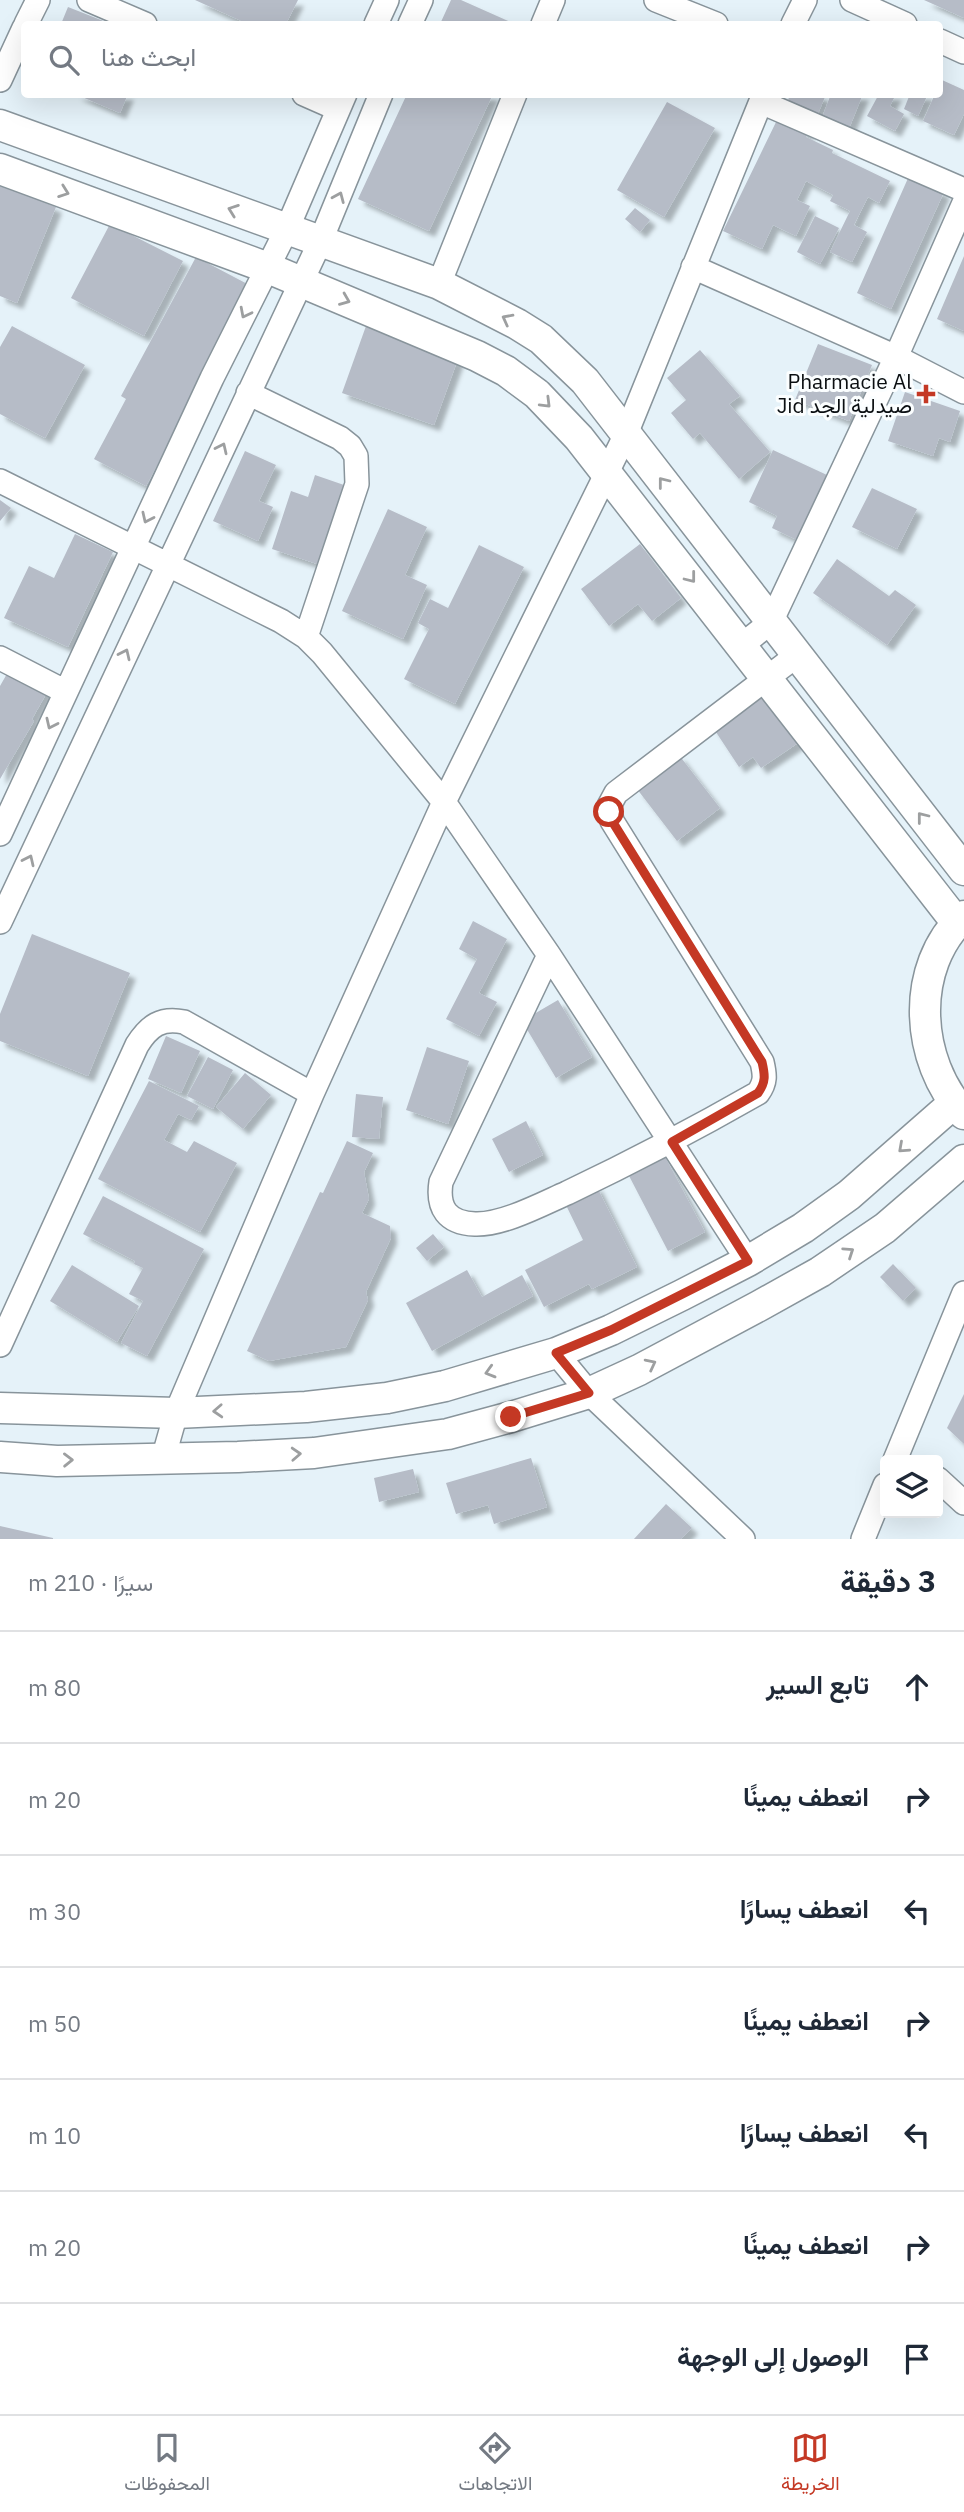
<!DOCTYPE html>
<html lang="ar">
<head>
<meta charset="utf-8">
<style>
	body { margin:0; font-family:"IBM Plex Sans",Vazirmatn,sans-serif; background:#f6f6f7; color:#1f2937; direction:rtl }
	.controls { position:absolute; right:21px; bottom:21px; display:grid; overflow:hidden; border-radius:7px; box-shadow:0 7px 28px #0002 }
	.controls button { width:63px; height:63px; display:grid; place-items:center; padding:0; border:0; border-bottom:2px solid #e0e1e3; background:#fff; color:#1f2937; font:35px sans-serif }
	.stop { position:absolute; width:21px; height:21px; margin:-16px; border:5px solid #c43824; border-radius:50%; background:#fff }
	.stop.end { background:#c43824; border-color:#fff; box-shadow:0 2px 7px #0008 }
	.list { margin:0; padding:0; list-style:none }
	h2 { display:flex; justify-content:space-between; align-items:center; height:91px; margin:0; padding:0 28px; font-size:30px }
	h2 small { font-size:23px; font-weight:400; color:#747a83 }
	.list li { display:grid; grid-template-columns:46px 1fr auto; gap:21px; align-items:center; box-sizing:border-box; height:112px; padding:0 28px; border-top:2px solid #e0e1e3 }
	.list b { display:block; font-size:26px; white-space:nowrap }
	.list em { font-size:23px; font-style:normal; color:#747a83 }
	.icon { flex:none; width:38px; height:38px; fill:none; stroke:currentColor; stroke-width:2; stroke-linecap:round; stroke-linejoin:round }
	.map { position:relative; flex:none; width:964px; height:1539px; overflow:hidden; direction:ltr }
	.search { position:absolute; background:#fff; box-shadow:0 7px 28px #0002; left:21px; right:21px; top:21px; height:77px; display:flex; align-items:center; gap:18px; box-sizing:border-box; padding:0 24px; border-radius:7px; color:#747a83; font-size:26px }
	.sheet { height:875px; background:#fff }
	nav { display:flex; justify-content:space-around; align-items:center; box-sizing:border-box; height:98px; border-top:2px solid #e0e1e3; background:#fff; font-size:19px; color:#747a83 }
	nav a { display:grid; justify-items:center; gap:4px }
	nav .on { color:#c43824 }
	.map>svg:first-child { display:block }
</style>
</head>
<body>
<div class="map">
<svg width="964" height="1539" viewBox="0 0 964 1539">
	<defs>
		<filter id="shadow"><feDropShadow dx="6" dy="6" stdDeviation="2" flood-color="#0004"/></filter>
	</defs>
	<rect width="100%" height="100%" fill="#e5f2f9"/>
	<path fill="#b6bcc7" filter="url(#shadow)" d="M195,0H298L286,24H248Z
		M451,0H461L515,24H440Z
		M924,0H964V18Z
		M68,7L111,24H61Z
		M942,80L964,90V114L954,135L923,121L935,94H940Z
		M75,94H128L120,113Z
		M407,94H493L429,231L358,199Z
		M790,94H818L825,97L817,116L787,104Z
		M831,94H863L848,131L821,120Z
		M879,94H896L890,106L904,114L895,131L867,116Z
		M910,94H928L918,116L904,109Z
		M667,102L715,128L664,217L617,190Z
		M778,118L809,133L806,137L833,150L832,153L890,181L879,203L868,197L854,225L867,232L852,262L830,252L850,211L830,201L833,195L806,181L797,200L810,206L796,236L773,225L762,249L723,231Z
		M909,176L944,192L891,309L857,293Z
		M0,184L56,207L17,303L0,296Z
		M635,208L650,220L640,232L625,219Z
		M815,216L839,228L820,264L797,252Z
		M110,224L183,261L144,336L71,298Z
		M964,256V331L937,319Z
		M196,257L253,287L146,486L94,459L126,399L121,396Z
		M12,326L85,365L45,438L0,414V347Z
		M366,326L458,359L434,425L342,393Z
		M818,344L872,365L849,421L795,400Z
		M700,350L740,396L729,404L770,452L739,479L700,433L693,439L671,413L686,400L667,378Z
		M905,392L960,411L950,442L939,438L933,456L888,441Z
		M773,450L827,475L797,540L772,528L777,516L749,502Z
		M245,451L276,465L259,501L273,507L258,541L213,521Z
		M315,475L344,485L317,564L272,549L291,491L308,497Z
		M872,488L917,509L897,549L852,527Z
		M0,500L11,508L0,521Z
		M388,509L427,527L405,575L427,585L403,639L342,611Z
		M75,534L113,552L68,647L4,618L29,566L54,578Z
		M640,544L681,598L652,621L638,604L609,626L581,589Z
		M479,545L524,567L455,704L404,679L429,629L418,623L430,599L448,608Z
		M837,559L889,596L895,590L916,605L887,645L813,593Z
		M12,665L50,687L32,719L34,721L0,779V686Z
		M766,689L801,741L761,768L753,757L739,767L712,726Z
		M679,755L720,808L677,841L637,789Z
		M473,921L507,939L479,993L497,1002L479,1036L446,1019L477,959L459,949Z
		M32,934L130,973L88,1076L0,1041V1014Z
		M558,1000L592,1057L556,1078L522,1021Z
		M166,1036L200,1051L181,1093L148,1079Z
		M427,1047L469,1061L448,1124L406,1110Z
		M208,1057L233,1070L213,1109L187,1096Z
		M245,1073L271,1095L243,1129L216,1107Z
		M149,1081L199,1106L191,1120L178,1114L164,1140L187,1152L194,1141L237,1163L200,1232L98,1179Z
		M356,1094L383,1097L379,1139L352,1137Z
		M526,1121L543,1155L509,1172L492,1139Z
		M347,1141L373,1153L364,1172L369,1199L362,1213L390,1226L391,1238L366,1292L368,1300L346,1347L269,1361L247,1351L320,1192L323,1193Z
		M662,1151L705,1232L668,1251L626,1170Z
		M596,1185L637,1267L592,1289L589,1284L544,1307L525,1270L583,1240L564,1201Z
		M103,1196L204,1249L147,1356L121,1343L143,1301L129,1294L143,1268L134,1264L135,1261L83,1234Z
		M433,1234L444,1247L427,1261L416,1248Z
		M893,1264L916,1288L903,1301L880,1277Z
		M72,1265L139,1306L117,1342L50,1301Z
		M467,1270L482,1297L522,1275L533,1296L432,1351L406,1303Z
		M964,1394V1444L947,1428Z
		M531,1458L547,1507L494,1524L488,1505L456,1514L446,1483Z
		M413,1469L419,1492L379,1502L374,1478Z
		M666,1504L692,1528L681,1539H634Z
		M0,1526L53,1538V1539H0Z"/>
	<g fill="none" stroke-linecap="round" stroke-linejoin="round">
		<defs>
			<path id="minor" d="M89,0L145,24
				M656,0L716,24
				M852,0L905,24
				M26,24L38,0
				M376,24L387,0
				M410,24L421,0
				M543,24L553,0
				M793,24L805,0
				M940,41L964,52
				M0,80L24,28
				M304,94L338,109
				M761,102L964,190
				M693,267L896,357L964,392
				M439,284L515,94
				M248,393L340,438L350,446L356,456L357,484L306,637
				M0,481L281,621L306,637L322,653L444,802L549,955
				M742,645L771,622L896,357L964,203
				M0,658L66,692
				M0,834L212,378L287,229L345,94
				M0,922L321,240L381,94
				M748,1261L549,955L441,1182C437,1208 447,1223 475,1224C503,1225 542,1204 567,1193C632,1162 695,1129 758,1093C766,1082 765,1075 762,1062L612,821L609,806L616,793L796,656
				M0,1345L137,1045C149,1026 161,1017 184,1022L312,1094
				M556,1353L589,1393L743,1539
				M163,1459L176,1413L312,1094L444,802L626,434L764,94
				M895,1460L964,1293
				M938,1479L964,1503
				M863,1539L885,1485"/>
			<path id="tertiary" d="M0,125L439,284L517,324L541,339L585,381L964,870
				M0,169L268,268L477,356L506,371L537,394L579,438L957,923
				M964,916C909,967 915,1061 964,1114
				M0,1408L176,1413L306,1407L387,1398L445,1386L556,1353L611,1330L682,1295L748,1261L803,1228L849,1195L954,1103
				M0,1457L57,1461L238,1457L314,1453L448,1434L511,1417L589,1393L639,1370L759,1306L820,1272L885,1228L964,1160"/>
		</defs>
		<use href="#minor" stroke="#88949b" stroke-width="26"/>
		<use href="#tertiary" stroke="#88949b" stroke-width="33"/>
		<use href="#minor" stroke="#fff" stroke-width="23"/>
		<use href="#tertiary" stroke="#fff" stroke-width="30"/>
	</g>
	<defs><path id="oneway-chevron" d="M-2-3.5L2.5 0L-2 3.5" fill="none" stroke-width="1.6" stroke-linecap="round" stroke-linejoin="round" transform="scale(1.75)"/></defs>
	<g stroke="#9d9fa0">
		<use href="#oneway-chevron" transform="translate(64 192) rotate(20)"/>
		<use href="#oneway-chevron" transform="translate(339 197) rotate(-67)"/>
		<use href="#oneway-chevron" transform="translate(233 210) rotate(-160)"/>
		<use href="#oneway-chevron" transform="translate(345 300) rotate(22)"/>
		<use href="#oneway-chevron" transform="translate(245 313) rotate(117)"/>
		<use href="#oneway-chevron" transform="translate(507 319) rotate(-152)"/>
		<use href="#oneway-chevron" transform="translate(546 403) rotate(45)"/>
		<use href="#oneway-chevron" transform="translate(222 448) rotate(-65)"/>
		<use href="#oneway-chevron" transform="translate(663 482) rotate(-128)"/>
		<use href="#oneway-chevron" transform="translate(147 518) rotate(115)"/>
		<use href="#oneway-chevron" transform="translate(691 578) rotate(52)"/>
		<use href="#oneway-chevron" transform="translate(125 654) rotate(-65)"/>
		<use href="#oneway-chevron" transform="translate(51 724) rotate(115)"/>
		<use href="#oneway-chevron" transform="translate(922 817) rotate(-128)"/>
		<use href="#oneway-chevron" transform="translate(29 860) rotate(-65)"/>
		<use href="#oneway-chevron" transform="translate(903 1148) rotate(138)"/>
		<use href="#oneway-chevron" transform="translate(849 1252) rotate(-34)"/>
		<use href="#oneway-chevron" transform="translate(651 1364) rotate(-27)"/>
		<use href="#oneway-chevron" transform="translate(490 1372) rotate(164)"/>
		<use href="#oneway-chevron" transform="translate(218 1411) rotate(177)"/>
		<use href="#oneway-chevron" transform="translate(296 1454) rotate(-3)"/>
		<use href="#oneway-chevron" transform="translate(68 1460) rotate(-1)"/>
	</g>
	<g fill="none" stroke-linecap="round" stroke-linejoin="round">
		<path stroke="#c43824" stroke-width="9" d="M511,1417L589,1393L556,1353L611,1330L748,1261L672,1142L758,1093C766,1082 765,1075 762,1062L612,821L609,812"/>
	</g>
	<path fill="#c43824" stroke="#fbfeff" stroke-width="2.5" d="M922.5 383.5h7v7h7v7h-7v7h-7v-7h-7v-7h7z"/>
	<g text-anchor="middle" stroke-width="6" stroke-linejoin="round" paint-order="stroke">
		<g font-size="21" fill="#0a0e11" stroke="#fbfeff" text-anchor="end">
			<text x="912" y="389">Pharmacie Al<tspan x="912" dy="24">Jid صيدلية الجد</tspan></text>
		</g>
	</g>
</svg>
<div class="controls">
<button><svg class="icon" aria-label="layers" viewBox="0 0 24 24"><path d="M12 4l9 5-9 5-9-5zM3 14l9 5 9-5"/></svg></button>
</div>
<div class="stop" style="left:609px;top:812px"></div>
<div class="stop end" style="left:511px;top:1417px"></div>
<div class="search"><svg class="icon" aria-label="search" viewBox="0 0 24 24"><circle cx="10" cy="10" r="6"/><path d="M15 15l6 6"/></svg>ابحث هنا</div>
</div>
<section class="sheet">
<h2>3 دقيقة<small>سيرًا · 210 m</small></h2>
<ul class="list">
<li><svg class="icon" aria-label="ahead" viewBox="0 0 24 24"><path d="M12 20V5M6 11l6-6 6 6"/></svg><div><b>تابع السير</b></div><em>80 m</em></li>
<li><svg class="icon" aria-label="right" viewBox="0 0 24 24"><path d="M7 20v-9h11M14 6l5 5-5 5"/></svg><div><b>انعطف يمينًا</b></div><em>20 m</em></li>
<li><svg class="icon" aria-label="left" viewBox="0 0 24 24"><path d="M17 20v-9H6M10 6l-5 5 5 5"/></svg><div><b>انعطف يسارًا</b></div><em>30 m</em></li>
<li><svg class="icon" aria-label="right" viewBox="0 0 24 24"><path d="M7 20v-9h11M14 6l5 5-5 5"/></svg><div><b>انعطف يمينًا</b></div><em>50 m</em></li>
<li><svg class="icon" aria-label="left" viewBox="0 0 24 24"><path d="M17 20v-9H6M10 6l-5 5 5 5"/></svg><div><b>انعطف يسارًا</b></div><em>10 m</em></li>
<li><svg class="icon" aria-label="right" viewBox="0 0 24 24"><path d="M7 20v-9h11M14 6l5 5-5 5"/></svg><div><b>انعطف يمينًا</b></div><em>20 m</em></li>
<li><svg class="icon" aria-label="arrive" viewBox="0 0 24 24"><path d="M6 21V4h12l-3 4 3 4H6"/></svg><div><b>الوصول إلى الوجهة</b></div></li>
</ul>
</section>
<nav>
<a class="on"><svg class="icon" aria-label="map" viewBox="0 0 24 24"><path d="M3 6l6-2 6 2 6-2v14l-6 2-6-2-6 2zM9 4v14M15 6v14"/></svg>الخريطة</a>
<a><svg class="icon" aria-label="directions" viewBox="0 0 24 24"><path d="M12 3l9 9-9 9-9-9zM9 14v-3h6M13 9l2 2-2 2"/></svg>الاتجاهات</a>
<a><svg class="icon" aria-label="saved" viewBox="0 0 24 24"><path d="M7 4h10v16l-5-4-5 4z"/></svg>المحفوظات</a>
</nav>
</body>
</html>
